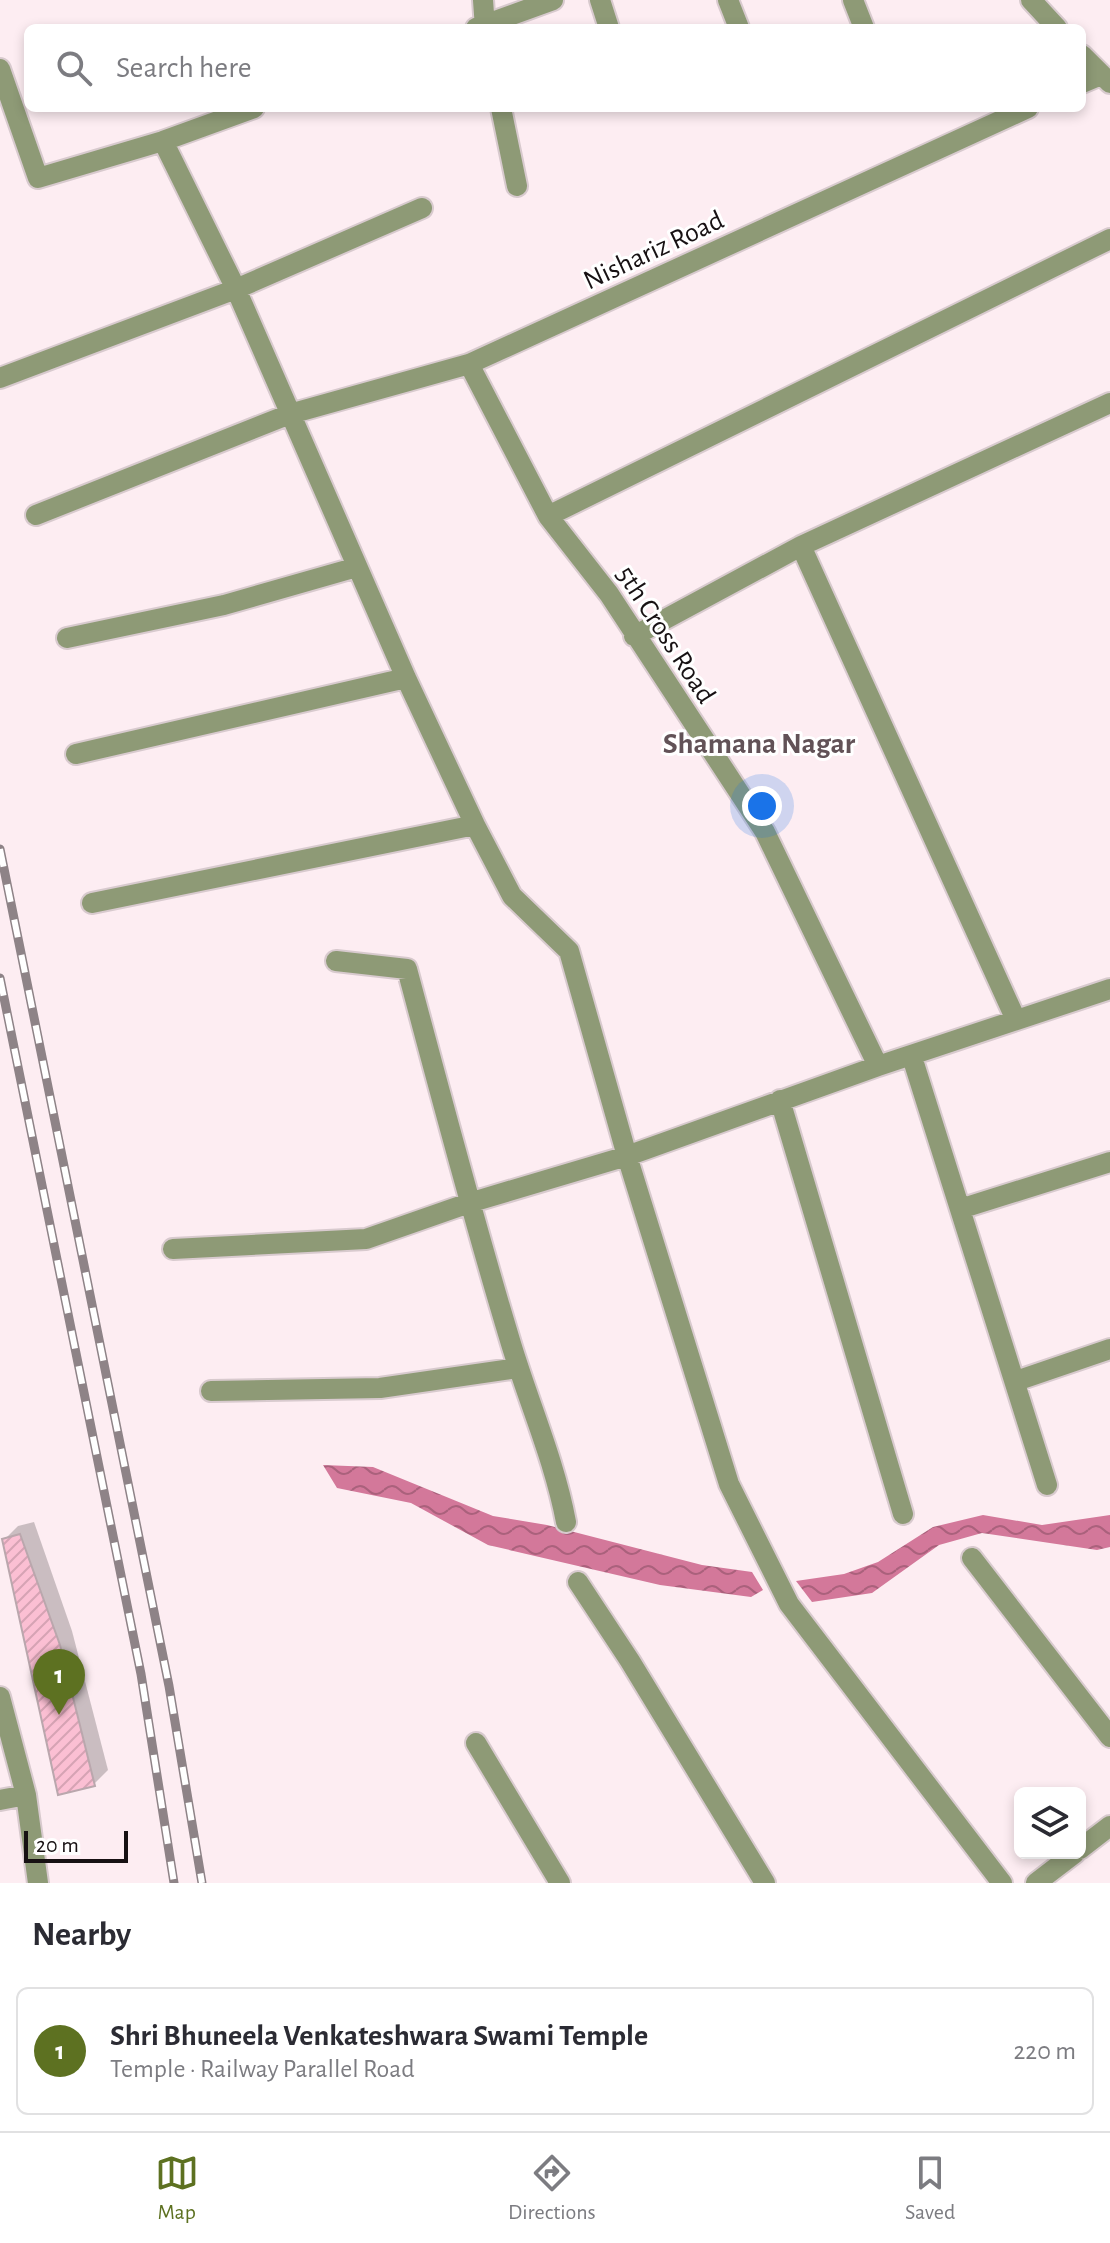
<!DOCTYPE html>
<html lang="en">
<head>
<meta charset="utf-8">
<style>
	body { margin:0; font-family:"Alegreya Sans",sans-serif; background:#f2f2f3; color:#2b2b33 }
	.controls { position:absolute; right:24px; bottom:24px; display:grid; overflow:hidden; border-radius:12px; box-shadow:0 4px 12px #0003 }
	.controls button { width:72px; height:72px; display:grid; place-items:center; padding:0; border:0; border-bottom:2px solid #e1e1e2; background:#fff; color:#2b2b33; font:40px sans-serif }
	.scale { position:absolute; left:24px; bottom:20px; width:104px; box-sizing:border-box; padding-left:8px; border:4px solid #171113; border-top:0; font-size:22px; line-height:28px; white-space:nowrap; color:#171113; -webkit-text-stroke:6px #fff; paint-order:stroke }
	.you { position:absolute; left:762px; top:806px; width:28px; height:28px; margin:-20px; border:6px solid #fff; border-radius:50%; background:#1a73e8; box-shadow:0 0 0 12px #1a73e833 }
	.badge { display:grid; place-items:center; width:52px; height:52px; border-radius:50%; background:#5d7121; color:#fff; font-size:26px; font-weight:700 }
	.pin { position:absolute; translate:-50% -66px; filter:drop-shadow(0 2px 4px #0008) }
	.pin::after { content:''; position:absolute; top:42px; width:28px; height:24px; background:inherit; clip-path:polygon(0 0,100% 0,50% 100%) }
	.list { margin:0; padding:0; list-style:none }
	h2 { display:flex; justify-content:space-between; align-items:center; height:104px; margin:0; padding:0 32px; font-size:34px }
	h2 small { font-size:26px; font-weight:400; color:#7c7c81 }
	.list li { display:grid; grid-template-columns:52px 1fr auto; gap:24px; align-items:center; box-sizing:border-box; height:128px; margin:0 16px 16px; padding:0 16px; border:2px solid #e1e1e2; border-radius:12px }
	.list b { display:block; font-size:30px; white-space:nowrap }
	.list p { margin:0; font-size:26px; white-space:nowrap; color:#7c7c81 }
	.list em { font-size:26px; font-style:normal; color:#7c7c81 }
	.icon { flex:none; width:44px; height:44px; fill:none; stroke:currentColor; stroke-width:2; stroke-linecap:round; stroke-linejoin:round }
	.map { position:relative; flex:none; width:1110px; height:1883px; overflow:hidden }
	.search { position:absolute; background:#fff; box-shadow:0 4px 12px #0003; left:24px; right:24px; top:24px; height:88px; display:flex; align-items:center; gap:20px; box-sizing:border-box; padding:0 28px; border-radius:12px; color:#7c7c81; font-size:30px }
	.sheet { height:248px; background:#fff }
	nav { display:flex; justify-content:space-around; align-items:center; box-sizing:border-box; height:112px; border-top:2px solid #e1e1e2; background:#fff; font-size:22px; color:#7c7c81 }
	nav a { display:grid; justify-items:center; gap:4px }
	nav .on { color:#5d7121 }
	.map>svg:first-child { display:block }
</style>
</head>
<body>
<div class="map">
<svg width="1110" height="1883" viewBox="0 0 1110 1883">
	<defs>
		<pattern id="water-waves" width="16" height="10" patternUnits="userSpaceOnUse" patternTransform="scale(2)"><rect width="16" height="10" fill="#d3789a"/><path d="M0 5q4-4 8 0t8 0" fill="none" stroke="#aa617c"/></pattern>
		<pattern id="building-hatch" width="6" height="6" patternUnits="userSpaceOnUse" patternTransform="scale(2)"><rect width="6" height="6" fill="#fbbfd3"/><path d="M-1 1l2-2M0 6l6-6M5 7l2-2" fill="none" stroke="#d6a3b4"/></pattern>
	</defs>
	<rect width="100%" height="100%" fill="#fdedf2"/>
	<path fill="url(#water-waves)" d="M323,1465L373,1467L493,1516L547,1525L702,1565L752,1572L763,1590L751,1597L660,1585L488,1545L411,1503L337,1488Z
		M983,1515L1042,1525L1110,1515V1547L1097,1550L982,1533L939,1545L872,1593L812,1602L796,1581L844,1574L878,1562L933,1527Z"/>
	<path fill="#0003" d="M34,1522L72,1631L108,1770L94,1784L4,1540L18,1526Z"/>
	<path fill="url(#building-hatch)" stroke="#baa7ad" stroke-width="2" d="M20,1534L60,1645L95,1786L58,1795L2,1539Z"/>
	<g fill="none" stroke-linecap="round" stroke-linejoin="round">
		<defs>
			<path id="minor" d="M483,0L485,28
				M600,0L609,28
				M728,0L739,28
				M853,0L864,28
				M1031,0L1057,28
				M476,28L553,0
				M1082,55L1110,83
				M0,69L38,178L163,141L254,108
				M1082,83L1101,75
				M501,108L517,186
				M163,141L236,289L406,678L475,825L512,896L569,951L627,1156L729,1484L789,1604L1002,1883
				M469,364L548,516L609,594L765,832L878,1066
				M0,378L236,289L422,208
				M36,515L290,414L469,364L1028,108
				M548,516L1110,239
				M634,636L801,546
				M67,638L224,605L357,567
				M76,754L406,678
				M92,903L475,825
				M336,961L407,969C440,1092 472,1215 509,1337C527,1399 554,1458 566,1522
				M1016,1020L801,546L1110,403
				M912,1057L1047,1485
				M780,1100L903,1514
				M960,1209L1110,1162
				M173,1249L366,1239L469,1203L627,1156L878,1066L1110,989
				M1016,1381L1110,1349
				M211,1391L380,1388L518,1368
				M972,1558L1110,1737
				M578,1582L630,1661L765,1883
				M0,1697L26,1795L38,1883
				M476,1743L560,1883
				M0,1800L26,1795
				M1080,1849L1110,1826
				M1036,1883L1075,1853"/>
		</defs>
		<use href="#minor" stroke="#d8cace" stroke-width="24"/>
		<use href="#minor" stroke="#8e9a76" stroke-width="20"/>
		<defs>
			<path id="rail" d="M0,849L169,1686L202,1883
				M0,978L141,1674L174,1883"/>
		</defs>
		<use href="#rail" stroke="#8e8387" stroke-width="9"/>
		<use href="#rail" stroke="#fff" stroke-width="6" stroke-dasharray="18" stroke-linecap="butt"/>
	</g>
	<g text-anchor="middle" stroke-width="6" stroke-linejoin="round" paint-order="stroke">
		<g font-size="28" fill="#171113" stroke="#fff">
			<text transform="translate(653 249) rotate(-25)" y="10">Nishariz Road</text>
			<text transform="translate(667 634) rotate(57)" y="10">5th Cross Road</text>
		</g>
		<g font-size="30" font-weight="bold" fill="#625257" stroke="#fff">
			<text x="759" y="753">Shamana Nagar</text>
		</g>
	</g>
</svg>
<div class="controls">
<button><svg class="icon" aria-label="layers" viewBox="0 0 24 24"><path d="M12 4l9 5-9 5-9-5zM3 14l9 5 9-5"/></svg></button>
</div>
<div class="scale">20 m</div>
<div class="you"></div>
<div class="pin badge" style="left:59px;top:1715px">1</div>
<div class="search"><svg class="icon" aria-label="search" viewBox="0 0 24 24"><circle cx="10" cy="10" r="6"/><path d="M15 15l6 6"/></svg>Search here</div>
</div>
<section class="sheet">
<h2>Nearby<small></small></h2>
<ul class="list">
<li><span class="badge">1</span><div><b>Shri Bhuneela Venkateshwara Swami Temple</b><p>Temple · Railway Parallel Road</p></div><em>220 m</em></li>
</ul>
</section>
<nav>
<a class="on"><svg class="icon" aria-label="map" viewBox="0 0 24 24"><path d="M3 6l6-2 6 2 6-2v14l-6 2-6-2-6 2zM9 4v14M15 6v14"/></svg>Map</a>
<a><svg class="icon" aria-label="directions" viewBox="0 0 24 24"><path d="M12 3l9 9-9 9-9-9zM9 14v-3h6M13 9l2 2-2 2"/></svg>Directions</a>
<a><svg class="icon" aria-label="saved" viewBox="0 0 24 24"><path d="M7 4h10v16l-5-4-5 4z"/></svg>Saved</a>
</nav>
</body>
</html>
